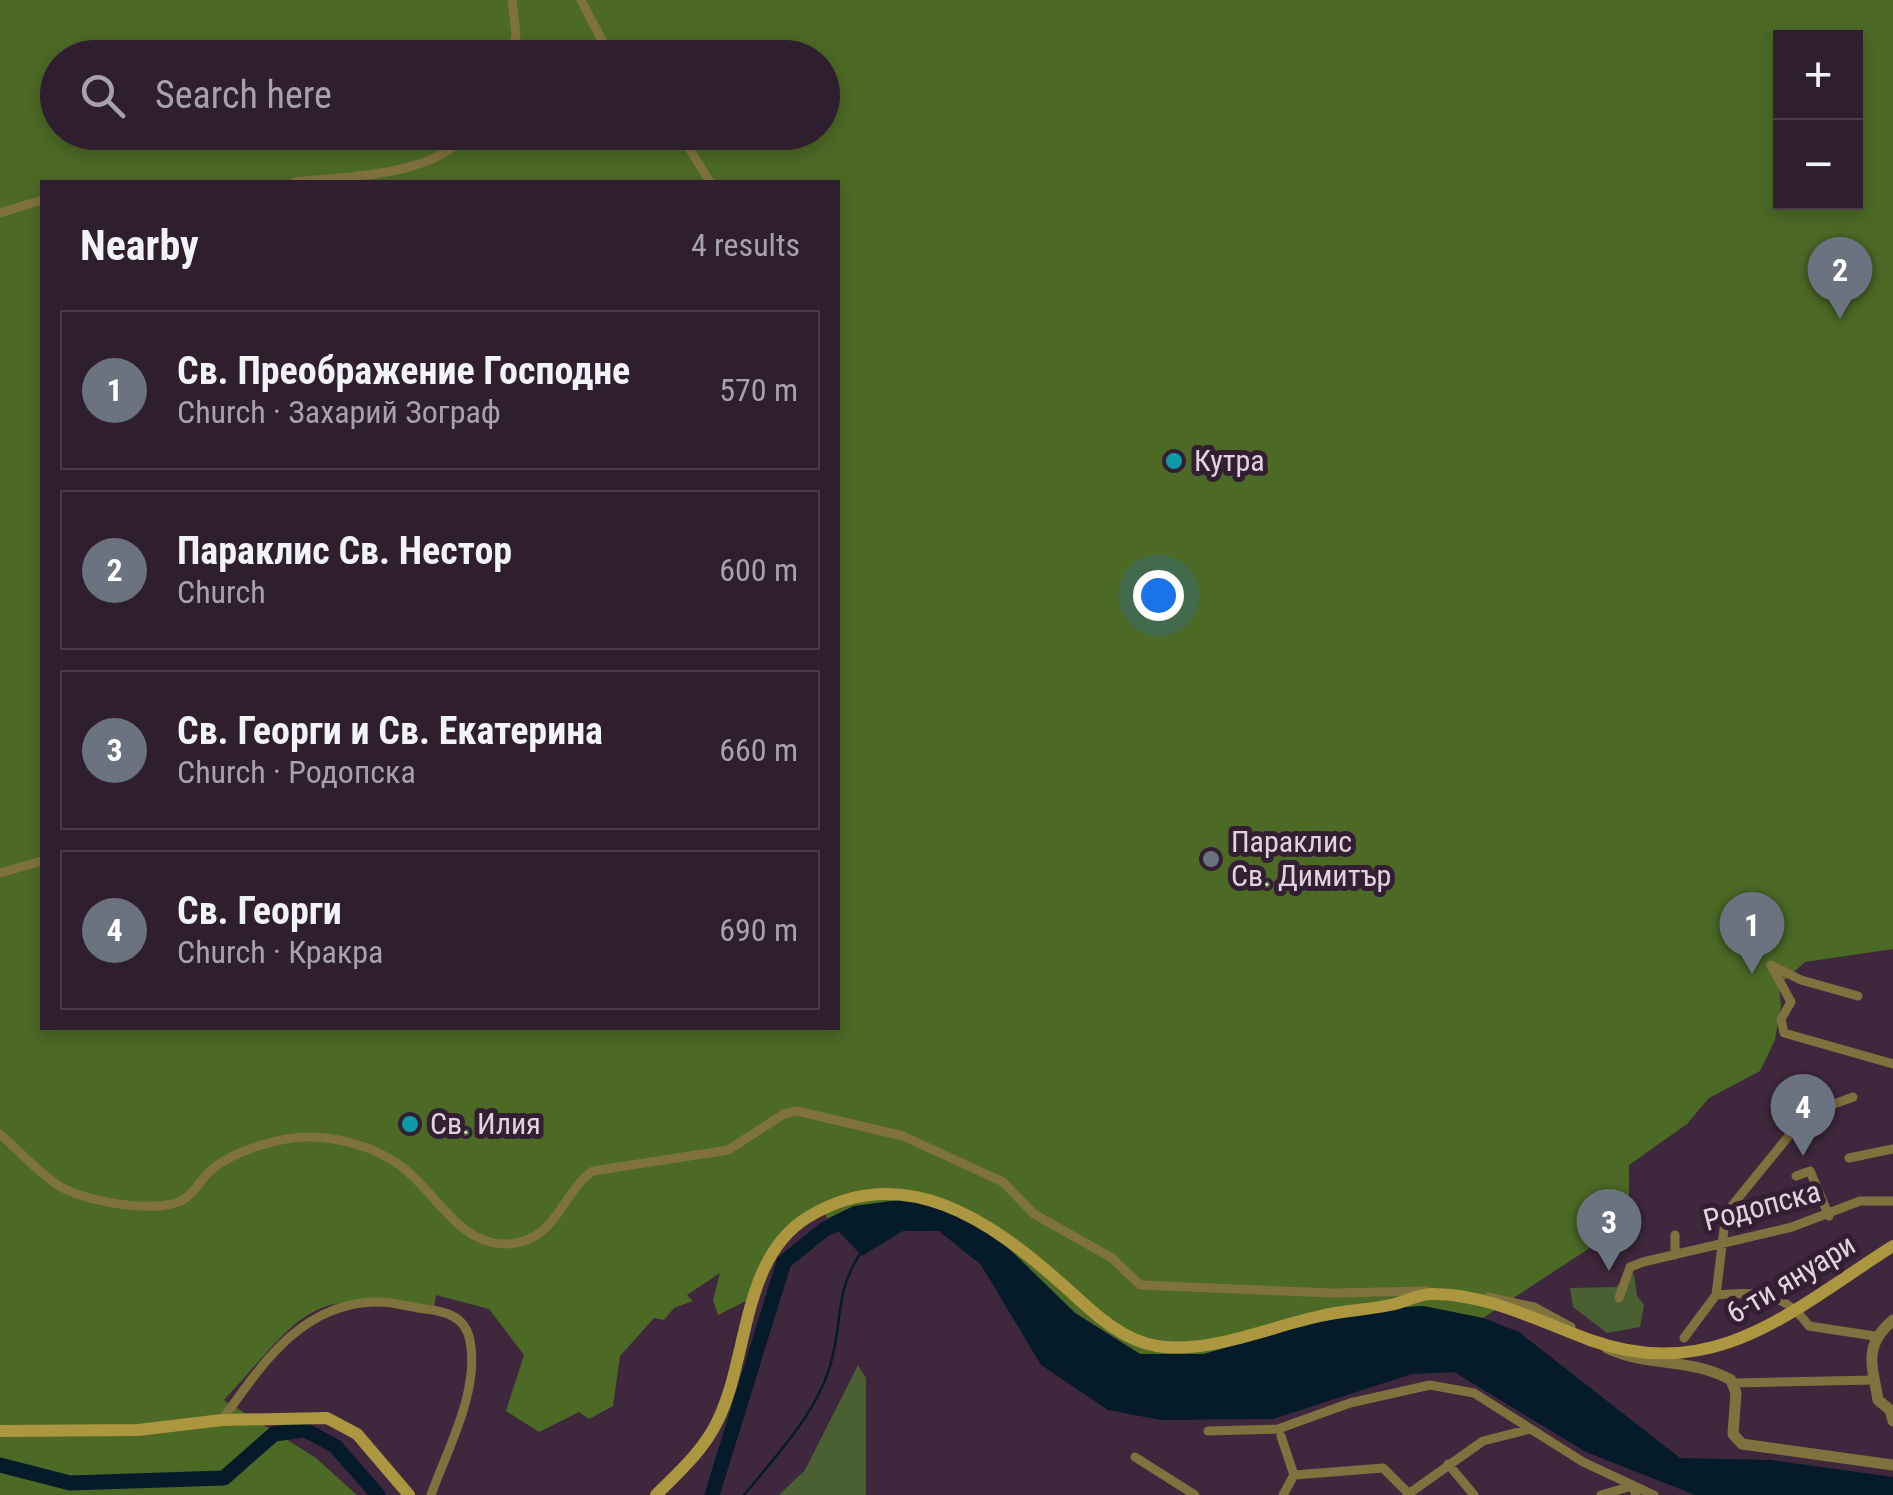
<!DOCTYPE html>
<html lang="en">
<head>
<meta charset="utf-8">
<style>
	body { margin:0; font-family:"Roboto Condensed",sans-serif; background:#3b2b3a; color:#f1f3f6 }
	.controls { position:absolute; right:30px; top:30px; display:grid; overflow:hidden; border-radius:0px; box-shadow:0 5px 15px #0003 }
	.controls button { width:90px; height:90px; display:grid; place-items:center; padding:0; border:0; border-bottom:2px solid #4a3c4a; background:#2f1e2e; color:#f1f3f6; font:50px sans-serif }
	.you { position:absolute; left:1158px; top:595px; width:35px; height:35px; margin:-25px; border:8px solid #fff; border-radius:50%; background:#1a73e8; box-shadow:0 0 0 15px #1a73e833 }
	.badge { display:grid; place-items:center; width:65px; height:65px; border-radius:50%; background:#2563eb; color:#fff; font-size:32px; font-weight:700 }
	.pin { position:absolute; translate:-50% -82px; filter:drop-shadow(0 2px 5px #0008) }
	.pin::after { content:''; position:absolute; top:52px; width:35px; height:30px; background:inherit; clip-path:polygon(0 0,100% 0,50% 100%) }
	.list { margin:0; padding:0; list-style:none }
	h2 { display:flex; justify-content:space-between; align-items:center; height:130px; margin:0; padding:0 40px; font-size:42px }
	h2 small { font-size:32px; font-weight:400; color:#a7a2aa }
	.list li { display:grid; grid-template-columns:65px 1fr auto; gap:30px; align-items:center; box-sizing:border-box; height:160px; margin:0 20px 20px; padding:0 20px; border:2px solid #4a3c4a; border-radius:0px }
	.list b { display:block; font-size:38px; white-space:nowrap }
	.list p { margin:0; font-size:32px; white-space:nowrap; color:#a7a2aa }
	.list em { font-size:32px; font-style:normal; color:#a7a2aa }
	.icon { flex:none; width:55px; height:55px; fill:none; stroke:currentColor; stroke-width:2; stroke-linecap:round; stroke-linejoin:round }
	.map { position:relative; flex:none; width:1893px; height:1495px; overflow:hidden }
	.search { position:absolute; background:#2f1e2e; box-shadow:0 5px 15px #0003; left:40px; top:40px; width:800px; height:110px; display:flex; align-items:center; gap:25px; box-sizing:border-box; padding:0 35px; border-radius:55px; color:#a7a2aa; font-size:38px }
	.panel { position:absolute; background:#2f1e2e; box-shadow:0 5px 15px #0003; left:40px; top:180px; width:800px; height:850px; border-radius:0px }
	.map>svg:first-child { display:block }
</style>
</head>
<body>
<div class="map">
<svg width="1893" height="1495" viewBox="0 0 1893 1495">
	<rect width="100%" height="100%" fill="#3f283d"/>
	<path fill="#4b6032" d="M1629,1274H1634L1637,1296L1644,1305L1640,1327L1607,1333L1573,1307L1570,1288L1616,1287Z
		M858,1365L866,1378V1495H779L805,1470Z"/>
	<path fill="#4c6926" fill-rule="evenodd" d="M0,0H1893V949L1805,962L1779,985L1781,1005L1775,1040L1760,1071L1709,1098L1687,1124L1629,1165V1201L1608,1236L1483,1318L1423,1306L1354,1311L1204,1354H1140L1075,1313L998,1238L854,1206L827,1219L822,1205L793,1224L752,1298L718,1315L713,1300L720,1273L687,1295L693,1301L674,1308L664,1320L654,1318L620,1356L613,1406L589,1419L579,1412L539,1432L506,1411L524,1355L489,1309L436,1295L434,1308C305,1287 306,1311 224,1400L316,1458L357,1495H0ZM1780,38H1856V202H1780ZM58,58H822V132H58ZM42,182H838V1028H42Z"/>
	<path fill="#051b29" d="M913,1198L948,1210L998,1238L1075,1313L1140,1354H1204L1354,1311L1423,1306L1483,1318L1519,1332L1680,1458L1771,1460L1893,1477V1495H1695L1586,1452L1454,1372L1412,1374L1273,1419L1161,1420L1108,1410L1041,1365L981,1265L939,1231H903L862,1256L827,1219L854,1206Z"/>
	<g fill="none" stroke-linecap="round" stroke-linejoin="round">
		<path stroke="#051b29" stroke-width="2.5" d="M744,1495C775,1457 816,1414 830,1366C843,1324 834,1293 860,1254"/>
		<path stroke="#051b29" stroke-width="15" d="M0,1465L70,1483L224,1478L274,1434L305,1430L335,1446L378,1495
			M712,1495L784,1262L825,1229L852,1218"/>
		<path stroke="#80723f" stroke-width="9" d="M512,0L516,34L512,58
			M581,0L611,58
			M679,132L710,182
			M295,182C349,176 433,177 469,132
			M0,213L42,200
			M0,873L42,861
			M1771,965L1791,1002L1781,1019L1784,1033L1893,1064
			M1773,966L1801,980L1858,996
			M0,1134C19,1151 36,1170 56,1184C79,1201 165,1217 187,1197C197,1189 203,1177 212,1169C236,1150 282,1136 312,1137C341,1138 374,1147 398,1164C434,1188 456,1243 504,1244C557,1244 562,1191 593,1171L728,1150L784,1114L797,1111L903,1136L1003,1182L1034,1214L1112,1258L1140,1285L1332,1293L1427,1291
			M1849,1158L1893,1149
			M1796,1176L1810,1171L1829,1216
			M1675,1255V1235
			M1716,1295C1756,1291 1784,1291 1809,1326L1874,1336
			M1488,1297L1534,1307L1571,1327
			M1619,1298L1630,1267L1643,1262L1792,1227L1860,1201H1893
			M1684,1338L1716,1295L1726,1213L1800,1122L1815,1111L1853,1097
			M1734,1383L1874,1380
			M222,1420C262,1364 303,1301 379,1302C394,1302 410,1307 425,1309C446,1311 466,1317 470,1341C480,1390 447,1450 431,1495
			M1208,1431L1278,1429L1350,1403L1430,1385L1474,1393L1583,1462L1654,1495
			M1281,1436L1294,1475
			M1135,1457L1195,1495
			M1448,1464L1474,1495
			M1283,1495L1294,1475L1383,1468L1407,1492
			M1407,1495L1483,1441L1530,1429
			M1601,1495L1632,1486L1636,1495"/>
		<path stroke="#80723f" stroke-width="11" d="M1893,1320C1863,1346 1872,1364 1878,1400L1890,1410L1893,1421
			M1607,1348C1647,1367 1693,1358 1731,1380L1736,1393L1733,1434L1742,1444L1893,1465"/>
		<path stroke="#ac963f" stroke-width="12" d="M0,1431L138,1430L222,1420L327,1418L357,1434L409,1495
			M656,1495C679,1472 704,1450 718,1420C749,1357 741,1258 808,1217C904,1159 991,1221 1063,1285C1090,1309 1119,1340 1157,1346C1210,1354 1269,1327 1320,1316C1345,1310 1370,1310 1395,1304C1407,1301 1419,1294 1431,1294C1485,1293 1541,1322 1590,1340C1716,1385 1793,1309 1893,1246"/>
	</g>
	<g fill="#0f9aa8" stroke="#341e33" stroke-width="4">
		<circle cx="1174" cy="461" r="10"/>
		<circle cx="410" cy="1124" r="10"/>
	</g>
	<circle fill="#6b7280" stroke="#341e33" stroke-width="4" cx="1211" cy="859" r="10"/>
	<g text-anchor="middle" stroke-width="10" stroke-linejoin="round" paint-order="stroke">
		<g font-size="30" fill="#e1d2e0" stroke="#341e33" text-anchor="start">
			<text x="1194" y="471">Кутра</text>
			<text x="1231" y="852">Параклис<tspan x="1231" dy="34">Св. Димитър</tspan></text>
			<text x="430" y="1134">Св. Илия</text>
		</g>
		<g font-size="30" fill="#e1d2e0" stroke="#341e33">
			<text transform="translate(1762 1206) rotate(-15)" y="10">Родопска</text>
			<text transform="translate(1791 1279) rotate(-31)" y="10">6-ти януари</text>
		</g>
	</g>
</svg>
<div class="controls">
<button>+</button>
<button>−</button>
</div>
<div class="you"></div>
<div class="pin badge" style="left:1752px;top:974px;background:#6b7280">1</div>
<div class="pin badge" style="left:1840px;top:319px;background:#6b7280">2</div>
<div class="pin badge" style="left:1609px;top:1271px;background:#6b7280">3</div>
<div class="pin badge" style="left:1803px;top:1156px;background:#6b7280">4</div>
<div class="search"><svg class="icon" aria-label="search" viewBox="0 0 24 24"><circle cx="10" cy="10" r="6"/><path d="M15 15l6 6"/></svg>Search here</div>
<section class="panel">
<h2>Nearby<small>4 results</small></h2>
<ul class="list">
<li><span class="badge" style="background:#6b7280">1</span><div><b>Св. Преображение Господне</b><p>Church · Захарий Зограф</p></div><em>570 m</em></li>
<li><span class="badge" style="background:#6b7280">2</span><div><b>Параклис Св. Нестор</b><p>Church</p></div><em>600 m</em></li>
<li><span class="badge" style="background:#6b7280">3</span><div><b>Св. Георги и Св. Екатерина</b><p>Church · Родопска</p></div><em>660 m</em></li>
<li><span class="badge" style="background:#6b7280">4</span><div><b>Св. Георги</b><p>Church · Кракра</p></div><em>690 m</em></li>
</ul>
</section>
</div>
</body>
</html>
